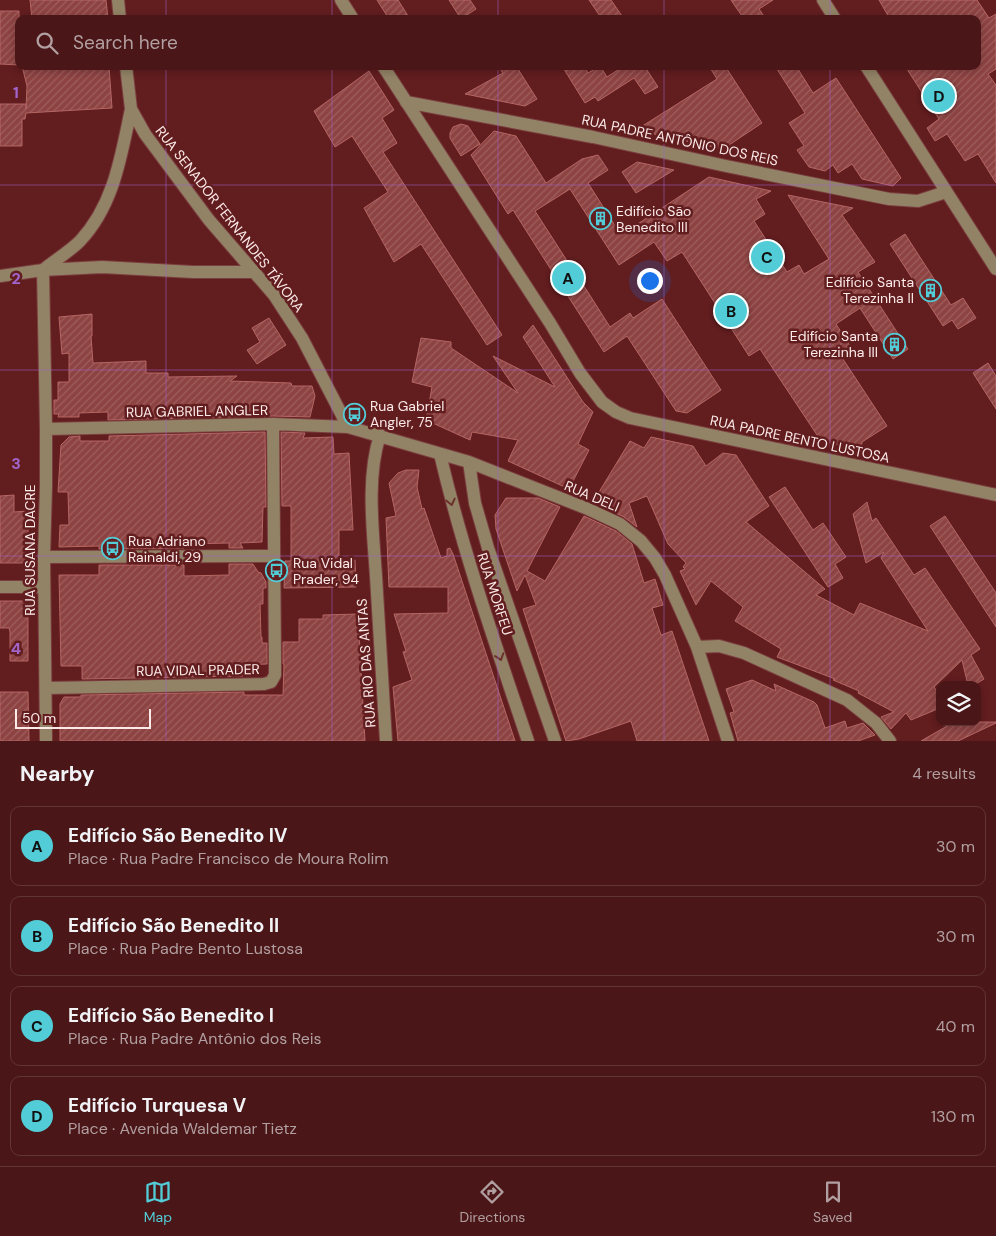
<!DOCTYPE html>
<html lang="en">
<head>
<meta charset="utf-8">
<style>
	body { margin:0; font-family:"DM Sans",sans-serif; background:#511f20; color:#f1f3f6 }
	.controls { position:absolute; right:15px; bottom:15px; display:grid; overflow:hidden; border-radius:10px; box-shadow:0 2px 8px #0003 }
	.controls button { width:45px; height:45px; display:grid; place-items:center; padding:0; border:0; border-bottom:1px solid #613536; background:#4a1617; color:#f1f3f6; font:25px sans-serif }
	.scale { position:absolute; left:15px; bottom:12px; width:136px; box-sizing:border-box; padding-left:5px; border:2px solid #fceae9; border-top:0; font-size:14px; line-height:18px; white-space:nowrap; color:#fceae9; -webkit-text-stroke:4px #621d1f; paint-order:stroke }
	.you { position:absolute; left:649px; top:280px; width:18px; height:18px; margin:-12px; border:4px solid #fff; border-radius:50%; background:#1a73e8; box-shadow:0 0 0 8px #1a73e833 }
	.badge { display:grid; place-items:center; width:32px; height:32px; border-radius:50%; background:#52ccd6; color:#111; font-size:16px; font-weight:700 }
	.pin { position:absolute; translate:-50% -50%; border:2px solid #fff; box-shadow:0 1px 5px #0006 }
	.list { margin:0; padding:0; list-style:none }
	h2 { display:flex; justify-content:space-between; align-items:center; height:65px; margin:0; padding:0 20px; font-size:21px }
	h2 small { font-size:16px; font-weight:400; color:#b29fa1 }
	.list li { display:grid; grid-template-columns:32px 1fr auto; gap:15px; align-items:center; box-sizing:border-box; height:80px; margin:0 10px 10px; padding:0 10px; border:1px solid #613536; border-radius:10px }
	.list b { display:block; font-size:19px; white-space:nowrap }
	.list p { margin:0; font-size:16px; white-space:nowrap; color:#b29fa1 }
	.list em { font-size:16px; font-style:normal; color:#b29fa1 }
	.icon { flex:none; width:28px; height:28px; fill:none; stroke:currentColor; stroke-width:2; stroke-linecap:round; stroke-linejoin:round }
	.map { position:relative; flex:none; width:996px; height:741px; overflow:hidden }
	.search { position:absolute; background:#4a1617; box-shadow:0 2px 8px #0003; left:15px; right:15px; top:15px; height:55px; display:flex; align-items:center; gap:12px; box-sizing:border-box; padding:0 18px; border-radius:10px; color:#b29fa1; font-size:19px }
	.sheet { height:425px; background:#4a1617 }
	nav { display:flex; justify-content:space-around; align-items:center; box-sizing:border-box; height:70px; border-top:1px solid #613536; background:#4a1617; font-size:14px; color:#b29fa1 }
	nav a { display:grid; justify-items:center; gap:2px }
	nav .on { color:#52ccd6 }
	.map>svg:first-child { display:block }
</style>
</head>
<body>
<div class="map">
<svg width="996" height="741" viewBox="0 0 996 741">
	<defs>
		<pattern id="building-hatch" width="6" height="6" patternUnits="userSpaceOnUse" patternTransform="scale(1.25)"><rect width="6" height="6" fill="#8d4342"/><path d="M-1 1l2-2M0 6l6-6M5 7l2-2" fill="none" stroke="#9e5e5d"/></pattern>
	</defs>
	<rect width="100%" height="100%" fill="#621d1f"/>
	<path fill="url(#building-hatch)" stroke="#b56764" d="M30,0H106L108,19H32Z
		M377,0H398L410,19H389Z
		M449,0H470L476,9L461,19Z
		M589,0H611L624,19H602Z
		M731,0H773L759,9L766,19H744Z
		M879,0H977L989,18L996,14V69L988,74L996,85V183L978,154L965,161L947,134L935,141L927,128L939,119L905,66H977V19H890Z
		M0,11H19V65L0,64Z
		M22,66H109L112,108L26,113L25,119H22V146H0V104H26V109L27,86Z
		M498,66H516L537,99L525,106L465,94L503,73Z
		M562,66H584L588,73L600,66L607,77L624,66H653L647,70L658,87L645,94L634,78L598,101L595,97L585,103Z
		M709,66H725L762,123L723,149L636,130L717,79Z
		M775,66H796L813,93L836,78L901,178L893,186L862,179L852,164L838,173L833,165L825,171L809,167L797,150L804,146L789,123L805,113Z
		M369,71L394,110L382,118L397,143L383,152L502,335L487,345L421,244L394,262L364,208L388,192L352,136L335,147L314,111Z
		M461,124L468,126L480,144L461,156L450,138V133L453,127Z
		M494,131L516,136L546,183L582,159L598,155L608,170L588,183L621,235L709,177L771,191L756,199L765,214L754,221L787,272L799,265L804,274L829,259L788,195L853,208L842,215L875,262L858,272L908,349L893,359L860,308L836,324L850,346L839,353L887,426L862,442L861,450L821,441L760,349L749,356L682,252L667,261L654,242L619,265L570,189L535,211L573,270L557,279L513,210L508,214L471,155Z
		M637,162L674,170L636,193L622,172Z
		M905,234L951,305L963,298L976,318L958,329L952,320L943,326L890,244Z
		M577,275L610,327L630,313L633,318L662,299L721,390L687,413L676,411L627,336L604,352L564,290Z
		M92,314V336H91L93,363L146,361V373H168V377L237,376L230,381L291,383L292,386H312L315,396L310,417L273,416L108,420V412L79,413V417H58L59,414H54V400H58V382H69V353L62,354L59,317Z
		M269,318L286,345L257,364L247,350L260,342L252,328Z
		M533,325L583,402L593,412L578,444L589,450L569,489L508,461L518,440L472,432L470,440L426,420L432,387L412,382L421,338L451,342V348L518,393L493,356L555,387L523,337Z
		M988,363L996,376V409L973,373Z
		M265,432L266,507H263L262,542L240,543L243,548H229V543L184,544V548L99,549V546L59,547L60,525H69L68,492H58L61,445L69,437L80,436V441H109V436Z
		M281,432L305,433L303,438L333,437L334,454L349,453L353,530H339V560H355L356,587L284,588L285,561H291V506H282Z
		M651,437L693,446L706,466L723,453L736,455L769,506L746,522L825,589L816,595L854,615L860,603L928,631L881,558L884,552L866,563L853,514L867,502L872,521L876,518L914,575L925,568L980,649L971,655L984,679L974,685H968L962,660L934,687L940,696V708L911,720L906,713L891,729L881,717L894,712L858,693L859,691L833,680L835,679L830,677L777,657L781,649L735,621L743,607L711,581L696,605L680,571L685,569L683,567L686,563L668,544L647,496L629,503L637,527L624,517L593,502L630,441L644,448Z
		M406,470H419L417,487L422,509L424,508L441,558L447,556V549L450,548L453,554L515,741H398L393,687L412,680L403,652L406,651L394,614L448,613V587H389L386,518L396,516L389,483L398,473Z
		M785,487L813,530L823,523L846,557L835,564L843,578L828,587L769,497Z
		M14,495V512L28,511V563H0V496Z
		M506,498H538L560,507L527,571L545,581L584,516L616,531L632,544L644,583L655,579L663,605L652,608L661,635L672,631L709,741H637L631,721L579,739L566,741L523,609L536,605L525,575L517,591L496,529L495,515Z
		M945,516L996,593V627L930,526Z
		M229,564H253L258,572L261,573L266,582V588H263V604H260L261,637H262V643H267V664L243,665V676L82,679V666H61L59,575H99V565H184V576L229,575Z
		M0,601H28V661H10V632L9,628H0Z
		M358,614L365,741H60V704L64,697H81V695L244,692V695H283L284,664H283V642H299V619H323V615Z
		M752,680L776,691L774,684L814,702L817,705L825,728L845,721L847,728L863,723L875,735L858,741H738L730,713L734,712L726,689Z
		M0,692H28L29,741H0Z
		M954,722H996V723L958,741H921Z"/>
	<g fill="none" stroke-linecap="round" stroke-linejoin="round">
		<defs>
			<path id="minor" d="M118,0L120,19
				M341,0L353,19
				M823,0L835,19
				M126,66L131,109L145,134L209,220L274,295L302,338L348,427
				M383,66L550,323L580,373L602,402L616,412L630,418L996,495
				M866,66L996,269
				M406,102L593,137L726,166L889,199L918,201L946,192
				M0,276L43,270L102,267L193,272H254
				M46,429L273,424L348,427L469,462L588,509L620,524L641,541L655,558L665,575L697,647L728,741
				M380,435C366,478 373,531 376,576C379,631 383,686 386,741
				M440,454C463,552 496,646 528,741
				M469,462L475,503L488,548L555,741
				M44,557L274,556
				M0,587H44
				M697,647L719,646L744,653L847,700L876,723L890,741
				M46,688L264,684L271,682L275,675V659L273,424
				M46,741L44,557L46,486V429L43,270C55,260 69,252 80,241C114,205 121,156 131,109"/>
		</defs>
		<use href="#minor" stroke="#7b3e3f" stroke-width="14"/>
		<use href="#minor" stroke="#928366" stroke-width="12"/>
	</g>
	<defs><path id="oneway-chevron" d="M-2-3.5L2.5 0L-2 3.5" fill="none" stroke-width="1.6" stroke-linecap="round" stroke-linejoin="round" transform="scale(1.25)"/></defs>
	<g stroke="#6c312d">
		<use href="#oneway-chevron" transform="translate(451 502) rotate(77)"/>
		<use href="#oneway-chevron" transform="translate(500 657) rotate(71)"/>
	</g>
	<path fill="none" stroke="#a265cc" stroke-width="1" stroke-opacity="0.55" d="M166,0V19M332,0V19M498,0V19M664,0V19M830,0V19M166,66V741M332,66V741M498,66V741M664,66V741M830,66V741M0,185H996M0,370H996M0,556H996"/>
	<defs>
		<symbol id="building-ring" viewBox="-11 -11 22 22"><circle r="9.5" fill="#621d1f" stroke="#52ccd6" stroke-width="1.5"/><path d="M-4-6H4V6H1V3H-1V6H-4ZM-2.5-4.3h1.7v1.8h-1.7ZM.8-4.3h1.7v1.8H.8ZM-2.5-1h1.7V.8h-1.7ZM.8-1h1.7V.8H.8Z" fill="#52ccd6"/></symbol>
		<symbol id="bus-ring" viewBox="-11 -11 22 22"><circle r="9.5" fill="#621d1f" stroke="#52ccd6" stroke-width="1.5"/><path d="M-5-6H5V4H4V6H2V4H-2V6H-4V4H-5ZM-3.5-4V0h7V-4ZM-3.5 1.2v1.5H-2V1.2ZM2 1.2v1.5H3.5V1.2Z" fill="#52ccd6"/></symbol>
	</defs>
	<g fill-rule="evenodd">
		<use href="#building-ring" x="588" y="206" width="25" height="25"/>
		<use href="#building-ring" x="918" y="278" width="25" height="25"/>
		<use href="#building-ring" x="882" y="332" width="25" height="25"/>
		<use href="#bus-ring" x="342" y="402" width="25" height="25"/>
		<use href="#bus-ring" x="100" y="536" width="25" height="25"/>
		<use href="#bus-ring" x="264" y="558" width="25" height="25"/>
	</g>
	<g text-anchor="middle" stroke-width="5" stroke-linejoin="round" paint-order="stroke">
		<g font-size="14" fill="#fceae9" stroke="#621d1f">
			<text transform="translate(680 140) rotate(12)" y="5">RUA PADRE ANTÔNIO DOS REIS</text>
			<text transform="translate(230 219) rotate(52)" y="5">RUA SENADOR FERNANDES TÁVORA</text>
			<text transform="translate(197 411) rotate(-1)" y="5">RUA GABRIEL ANGLER</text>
			<text transform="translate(800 439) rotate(12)" y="5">RUA PADRE BENTO LUSTOSA</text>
			<text transform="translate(592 496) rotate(23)" y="5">RUA DELI</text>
			<text transform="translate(30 550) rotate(-90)" y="5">RUA SUSANA DACRE</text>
			<text transform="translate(495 594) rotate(72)" y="5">RUA MORFEU</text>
			<text transform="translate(366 663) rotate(-94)" y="5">RUA RIO DAS ANTAS</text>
			<text transform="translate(198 670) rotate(-1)" y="5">RUA VIDAL PRADER</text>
		</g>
		<g font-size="14" fill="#fceae9" stroke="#621d1f" text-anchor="start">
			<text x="616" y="216">Edifício São<tspan x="616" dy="16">Benedito III</tspan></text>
			<text x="914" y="287" text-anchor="end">Edifício Santa<tspan x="914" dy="16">Terezinha II</tspan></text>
			<text x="878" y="341" text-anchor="end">Edifício Santa<tspan x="878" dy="16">Terezinha III</tspan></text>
			<text x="370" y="411">Rua Gabriel<tspan x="370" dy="16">Angler, 75</tspan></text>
			<text x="128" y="546">Rua Adriano<tspan x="128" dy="16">Rainaldi, 29</tspan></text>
			<text x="293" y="568">Rua Vidal<tspan x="293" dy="16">Prader, 94</tspan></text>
		</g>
	</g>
	<g font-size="16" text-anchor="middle" font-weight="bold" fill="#a265cc" stroke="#621d1f" stroke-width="5" stroke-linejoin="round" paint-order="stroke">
		<text x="16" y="98">1</text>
		<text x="16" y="284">2</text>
		<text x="16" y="469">3</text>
		<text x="16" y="654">4</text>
	</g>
</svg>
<div class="controls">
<button><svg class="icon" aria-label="layers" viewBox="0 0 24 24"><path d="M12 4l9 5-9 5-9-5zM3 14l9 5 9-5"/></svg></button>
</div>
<div class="scale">50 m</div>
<div class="you"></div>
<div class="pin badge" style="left:568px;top:278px">A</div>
<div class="pin badge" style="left:731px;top:311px">B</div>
<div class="pin badge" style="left:767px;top:257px">C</div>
<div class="pin badge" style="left:939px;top:96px">D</div>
<div class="search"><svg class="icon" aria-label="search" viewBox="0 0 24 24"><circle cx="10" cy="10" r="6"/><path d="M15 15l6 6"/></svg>Search here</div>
</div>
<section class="sheet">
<h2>Nearby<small>4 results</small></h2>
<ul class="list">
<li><span class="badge">A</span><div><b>Edifício São Benedito IV</b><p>Place · Rua Padre Francisco de Moura Rolim</p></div><em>30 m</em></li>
<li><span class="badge">B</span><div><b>Edifício São Benedito II</b><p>Place · Rua Padre Bento Lustosa</p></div><em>30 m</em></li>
<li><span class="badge">C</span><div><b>Edifício São Benedito I</b><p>Place · Rua Padre Antônio dos Reis</p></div><em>40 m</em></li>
<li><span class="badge">D</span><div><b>Edifício Turquesa V</b><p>Place · Avenida Waldemar Tietz</p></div><em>130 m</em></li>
</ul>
</section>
<nav>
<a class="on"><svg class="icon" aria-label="map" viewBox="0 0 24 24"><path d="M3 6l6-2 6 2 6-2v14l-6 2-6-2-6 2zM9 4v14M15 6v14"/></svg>Map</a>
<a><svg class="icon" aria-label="directions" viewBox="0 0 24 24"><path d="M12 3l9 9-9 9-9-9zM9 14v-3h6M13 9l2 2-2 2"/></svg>Directions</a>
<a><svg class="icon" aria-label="saved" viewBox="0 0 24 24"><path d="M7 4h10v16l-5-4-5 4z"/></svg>Saved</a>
</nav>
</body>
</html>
